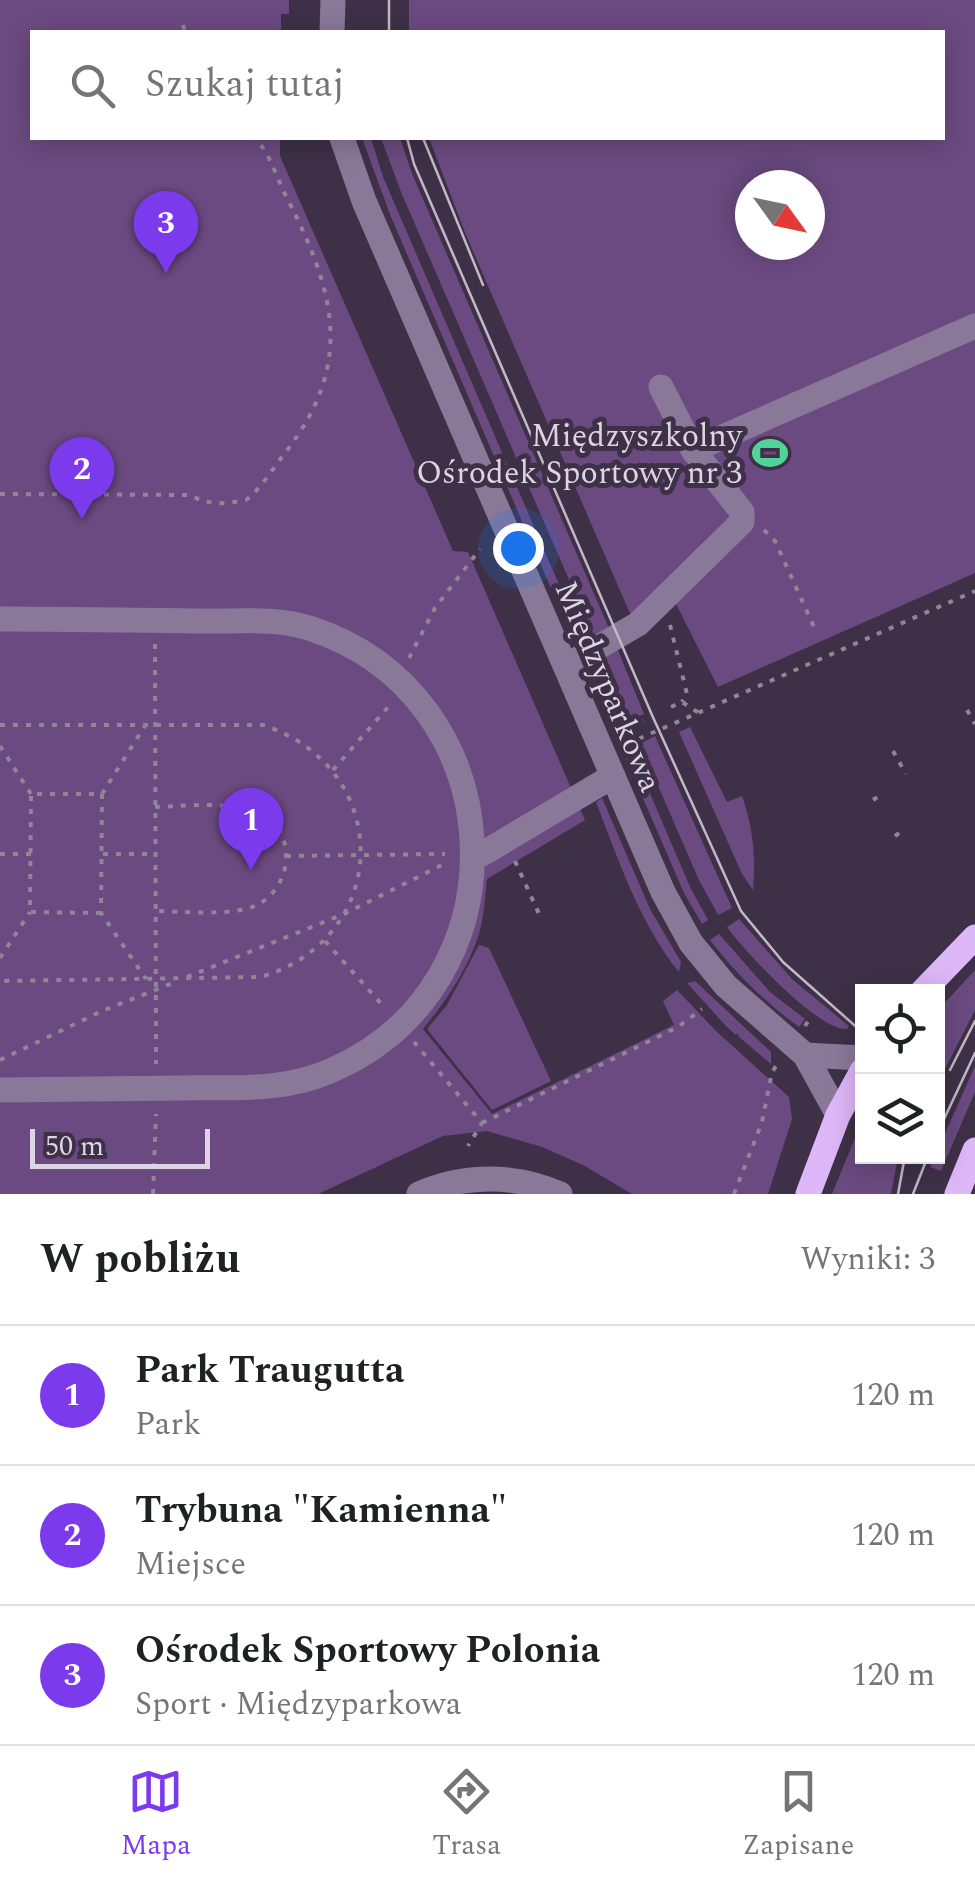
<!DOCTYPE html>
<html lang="pl">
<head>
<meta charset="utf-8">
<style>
	body { margin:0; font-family:Spectral,serif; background:#f6f6f6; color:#202124 }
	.controls { position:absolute; right:30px; bottom:30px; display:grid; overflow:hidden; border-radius:0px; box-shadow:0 5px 25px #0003 }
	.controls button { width:90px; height:90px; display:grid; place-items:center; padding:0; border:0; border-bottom:2px solid #e0e0e0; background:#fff; color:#202124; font:50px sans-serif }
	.compass { position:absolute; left:735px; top:170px; width:90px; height:90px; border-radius:50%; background:#fff; box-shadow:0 5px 25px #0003; rotate:123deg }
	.scale { position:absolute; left:30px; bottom:25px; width:180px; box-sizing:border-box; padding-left:10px; border:5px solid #ddd5e3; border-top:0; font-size:28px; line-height:35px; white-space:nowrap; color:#ddd5e3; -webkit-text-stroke:8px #3e3147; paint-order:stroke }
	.you { position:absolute; left:518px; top:548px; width:35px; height:35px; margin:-25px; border:8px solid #fff; border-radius:50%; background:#1a73e8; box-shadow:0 0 0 15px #1a73e833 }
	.badge { display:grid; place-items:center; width:65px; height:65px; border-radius:50%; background:#7c3aed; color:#fff; font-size:32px; font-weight:700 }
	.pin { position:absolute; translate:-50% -82px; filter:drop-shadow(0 2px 5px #0008) }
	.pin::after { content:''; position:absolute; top:52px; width:35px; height:30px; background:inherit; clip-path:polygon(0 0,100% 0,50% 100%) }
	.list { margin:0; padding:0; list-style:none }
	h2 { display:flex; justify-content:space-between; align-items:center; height:130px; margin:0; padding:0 40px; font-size:42px }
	h2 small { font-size:32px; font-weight:400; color:#757577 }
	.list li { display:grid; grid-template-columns:65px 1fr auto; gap:30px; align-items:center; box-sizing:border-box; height:140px; padding:0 40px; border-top:2px solid #e0e0e0 }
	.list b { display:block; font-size:38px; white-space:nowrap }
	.list p { margin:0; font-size:32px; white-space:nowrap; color:#757577 }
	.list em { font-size:32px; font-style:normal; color:#757577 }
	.icon { flex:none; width:55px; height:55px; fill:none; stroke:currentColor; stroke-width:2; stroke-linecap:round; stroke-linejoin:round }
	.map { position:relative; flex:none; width:975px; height:1194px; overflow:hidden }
	.search { position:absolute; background:#fff; box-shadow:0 5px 25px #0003; left:30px; right:30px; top:30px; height:110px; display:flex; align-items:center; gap:25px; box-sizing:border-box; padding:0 35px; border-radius:0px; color:#757577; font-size:38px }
	.sheet { height:550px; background:#fff }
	nav { display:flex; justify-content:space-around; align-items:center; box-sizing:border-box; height:140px; border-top:2px solid #e0e0e0; background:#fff; font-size:28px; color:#757577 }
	nav a { display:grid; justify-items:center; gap:5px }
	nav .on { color:#7c3aed }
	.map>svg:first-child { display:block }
</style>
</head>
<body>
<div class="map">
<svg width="975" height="1194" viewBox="0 0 975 1194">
	<rect width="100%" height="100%" fill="#3e3147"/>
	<path fill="#6b4a81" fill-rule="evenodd" d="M0,0H289V14H281V32H32V138H280V156L453,551L468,552L585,820L487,879C485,897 484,917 479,934C468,969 446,1001 423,1029L492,1114L674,1025L663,1001L677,990L716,1031L789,1097L792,1119L768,1194H632L583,1165L542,1147L487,1131L443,1136L318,1194H0Z
		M409,0H975V573L718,687L668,588L632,618L466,235L429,138H942V32H409ZM750,185H810V245H750Z
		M362,138H371L383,177L586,647L578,651L391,217Z
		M381,138H400L413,176L611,633L596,642L401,192Z
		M615,643L644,714L630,720L601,652Z
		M690,727L727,802L742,796C753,828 756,856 753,890L742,874L679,732Z
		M655,736L732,908L718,915L698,878L640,744Z
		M631,749L691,889L708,920L702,924L684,893L623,752Z
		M602,798L650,909L681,962L679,972C640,924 618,859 596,802Z
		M739,919L793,980L849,1026L847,1029C820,1032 744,951 727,927Z
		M719,934L770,992L805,1019L799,1027C765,1002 736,974 710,940Z
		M479,945L489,948L551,1081L492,1110L427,1029L447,1005Z
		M975,970V1010L938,1083V1010Z
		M695,981L771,1052V1064L739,1037L738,1033L736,1035L726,1026L687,983Z
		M975,1066V1092L941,1171L930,1167Z
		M862,1121V1156L898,1157L891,1194H832Z"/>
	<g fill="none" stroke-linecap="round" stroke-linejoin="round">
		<path stroke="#908698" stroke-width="4" stroke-dasharray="5 8" stroke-linecap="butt" d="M183,25L185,32
			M0,494L190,495C210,506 224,504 246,500C261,489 273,468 285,453C355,363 335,292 287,198C276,177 271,155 255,138
			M764,530L775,541L815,629
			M670,625L687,694L682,702
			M155,644L156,1064
			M409,658L435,608L480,549
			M671,707L682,702L699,713
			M967,710L975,724
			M0,725H263C394,768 393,937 261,977L0,981
			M627,728L647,718
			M627,744L975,591
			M0,746L31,794
			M893,751L906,774
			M333,770L389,706
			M102,794L146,724
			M873,800L882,794
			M155,807C200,806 290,791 286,862C284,880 273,897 257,905C232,917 183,911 156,911
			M895,836L902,831
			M0,854H31
			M103,854H156
			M286,856L445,854
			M515,861L540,916
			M101,913L30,912L31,794H102L101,913L146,979
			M325,941L385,1008
			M0,958L30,912
			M187,977L344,914L444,864
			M805,1026L811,1017
			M414,1042L482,1123L468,1146
			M0,1060L102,1011L178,981
			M482,1123L678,1027L702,1009
			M153,1194L156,1114
			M734,1194L762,1122L772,1072L779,1062"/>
		<path stroke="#8a7898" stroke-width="25" d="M332,32L333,0
			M342,138L364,201L663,892L691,943L726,986L805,1055L838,1115
			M693,450L975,326
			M0,619C65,619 131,620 196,621C233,622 274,617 309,628C516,694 530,986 330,1071C283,1092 232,1087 181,1088C121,1089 60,1089 0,1090
			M566,666L638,624L742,522V512L693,450L661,387
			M475,854H482L613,776
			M805,1055L862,1058
			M419,1194C464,1174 515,1174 560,1194"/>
		<path stroke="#ddb7f8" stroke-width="25" d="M922,992L975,937
			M808,1194L838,1115L862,1071
			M957,1194L975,1150"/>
		<path stroke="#c2b9c8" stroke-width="2.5" d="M389,32V0
			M407,138L414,164L652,715L741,911L783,962L862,1032
			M423,138L483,285
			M950,1070L975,1021
			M938,1132L975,1053
			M898,1194L905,1156
			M913,1194L928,1156"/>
	</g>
	<defs>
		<symbol id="stadium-bare" viewBox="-9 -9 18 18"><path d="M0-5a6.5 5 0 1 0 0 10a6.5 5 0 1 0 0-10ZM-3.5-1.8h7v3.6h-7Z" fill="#50d398" stroke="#3e3147" stroke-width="2.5" paint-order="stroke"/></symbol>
	</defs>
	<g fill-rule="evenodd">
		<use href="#stadium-bare" x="745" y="428" width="50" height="50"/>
	</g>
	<g text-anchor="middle" stroke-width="10" stroke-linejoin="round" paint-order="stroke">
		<g font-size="32" fill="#ddd5e3" stroke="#3e3147" text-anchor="end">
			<text x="742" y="446">Międzyszkolny<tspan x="742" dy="37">Ośrodek Sportowy nr 3</tspan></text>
		</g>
		<g font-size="32" fill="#ddd5e3" stroke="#3e3147">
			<text transform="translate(609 686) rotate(67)" y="11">Międzyparkowa</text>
		</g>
	</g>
</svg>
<div class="controls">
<button><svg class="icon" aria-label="locate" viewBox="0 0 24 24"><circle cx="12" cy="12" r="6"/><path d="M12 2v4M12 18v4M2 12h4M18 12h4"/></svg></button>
<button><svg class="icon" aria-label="layers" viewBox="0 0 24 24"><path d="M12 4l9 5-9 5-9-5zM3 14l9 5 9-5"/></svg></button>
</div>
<svg class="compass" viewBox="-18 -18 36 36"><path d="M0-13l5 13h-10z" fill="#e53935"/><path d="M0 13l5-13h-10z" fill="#757577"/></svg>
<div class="scale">50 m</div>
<div class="you"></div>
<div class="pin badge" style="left:251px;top:870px">1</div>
<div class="pin badge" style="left:82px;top:519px">2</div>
<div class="pin badge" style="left:166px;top:273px">3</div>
<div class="search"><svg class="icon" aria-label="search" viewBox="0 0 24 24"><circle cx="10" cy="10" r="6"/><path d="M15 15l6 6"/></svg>Szukaj tutaj</div>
</div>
<section class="sheet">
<h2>W pobliżu<small>Wyniki: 3</small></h2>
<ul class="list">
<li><span class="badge">1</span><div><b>Park Traugutta</b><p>Park</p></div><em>120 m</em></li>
<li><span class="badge">2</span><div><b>Trybuna &quot;Kamienna&quot;</b><p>Miejsce</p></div><em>120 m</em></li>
<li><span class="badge">3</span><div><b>Ośrodek Sportowy Polonia</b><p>Sport · Międzyparkowa</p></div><em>120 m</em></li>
</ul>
</section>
<nav>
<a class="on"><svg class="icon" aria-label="map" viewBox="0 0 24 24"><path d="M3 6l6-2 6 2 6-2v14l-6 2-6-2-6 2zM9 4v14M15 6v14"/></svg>Mapa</a>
<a><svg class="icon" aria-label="directions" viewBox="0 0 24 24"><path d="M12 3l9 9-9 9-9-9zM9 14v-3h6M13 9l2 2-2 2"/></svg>Trasa</a>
<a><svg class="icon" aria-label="saved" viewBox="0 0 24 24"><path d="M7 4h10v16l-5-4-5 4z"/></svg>Zapisane</a>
</nav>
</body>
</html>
